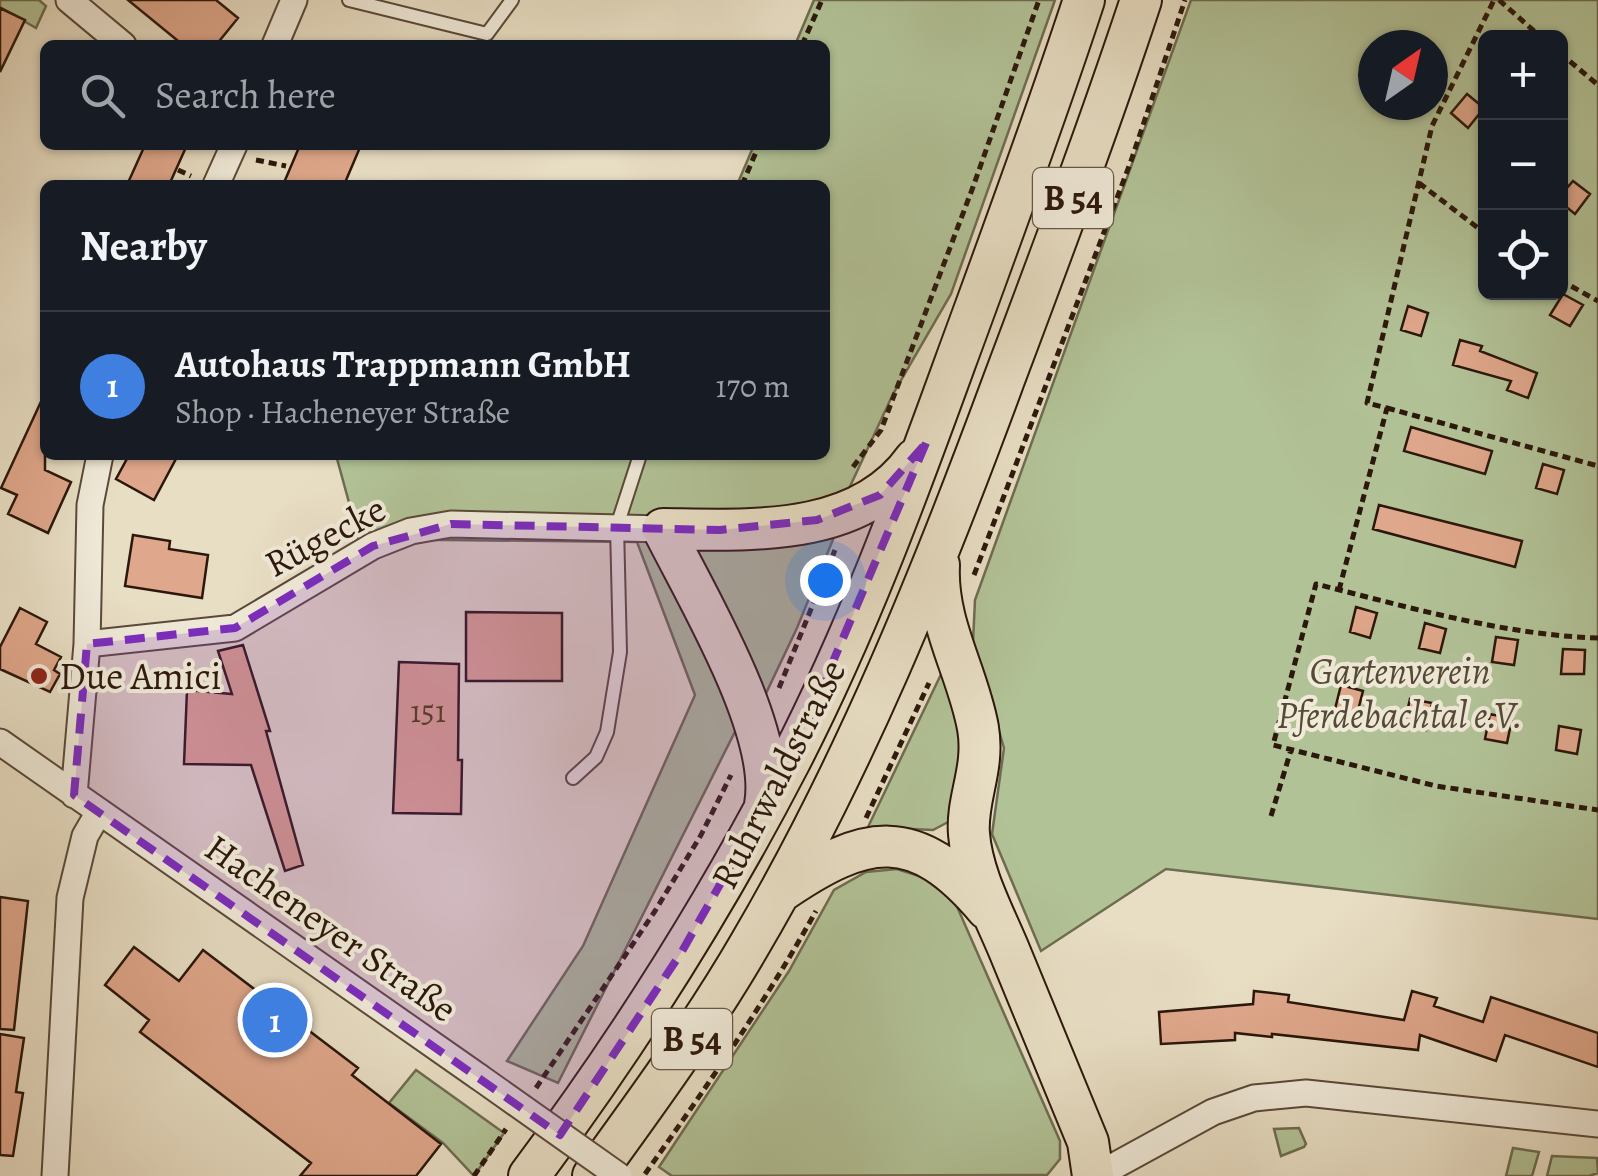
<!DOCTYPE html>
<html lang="en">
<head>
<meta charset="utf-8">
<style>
	body { margin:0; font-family:Alegreya,serif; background:#20242c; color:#f1f3f6 }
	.controls { position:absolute; right:30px; top:30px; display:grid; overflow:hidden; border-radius:15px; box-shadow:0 2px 8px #0004 }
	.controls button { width:90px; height:90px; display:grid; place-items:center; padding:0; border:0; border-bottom:2px solid #363941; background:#171b24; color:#f1f3f6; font:50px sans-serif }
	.compass { position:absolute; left:1358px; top:30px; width:90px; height:90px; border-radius:50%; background:#171b24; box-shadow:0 2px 8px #0004; rotate:34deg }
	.you { position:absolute; left:825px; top:580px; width:35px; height:35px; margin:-25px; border:8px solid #fff; border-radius:50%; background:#1a73e8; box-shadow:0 0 0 15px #1a73e833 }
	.badge { display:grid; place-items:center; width:65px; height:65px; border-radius:50%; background:#d93025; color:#fff; font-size:32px; font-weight:700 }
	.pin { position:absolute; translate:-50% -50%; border:5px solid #fff; box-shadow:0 2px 10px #0006 }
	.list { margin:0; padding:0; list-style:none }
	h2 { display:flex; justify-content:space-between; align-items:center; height:130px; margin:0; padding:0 40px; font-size:42px }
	h2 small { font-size:32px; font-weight:400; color:#9ea1a6 }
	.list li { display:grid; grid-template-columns:65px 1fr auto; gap:30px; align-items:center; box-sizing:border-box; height:150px; padding:0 40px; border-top:2px solid #363941 }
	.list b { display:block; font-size:38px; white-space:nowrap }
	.list p { margin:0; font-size:32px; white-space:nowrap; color:#9ea1a6 }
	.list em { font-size:32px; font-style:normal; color:#9ea1a6 }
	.icon { flex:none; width:55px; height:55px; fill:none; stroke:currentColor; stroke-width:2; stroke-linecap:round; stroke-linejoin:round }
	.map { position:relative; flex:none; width:1598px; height:1176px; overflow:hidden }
	.search { position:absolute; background:#171b24; box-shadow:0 2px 8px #0004; left:40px; top:40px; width:790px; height:110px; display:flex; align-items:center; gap:25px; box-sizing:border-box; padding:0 35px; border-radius:15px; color:#9ea1a6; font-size:38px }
	.panel { position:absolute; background:#171b24; box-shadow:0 2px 8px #0004; left:40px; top:180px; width:790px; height:280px; border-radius:15px }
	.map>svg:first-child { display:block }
</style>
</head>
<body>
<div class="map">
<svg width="1598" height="1176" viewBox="0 0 1598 1176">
	<rect width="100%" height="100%" fill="#e8dec4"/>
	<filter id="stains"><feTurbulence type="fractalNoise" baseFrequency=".002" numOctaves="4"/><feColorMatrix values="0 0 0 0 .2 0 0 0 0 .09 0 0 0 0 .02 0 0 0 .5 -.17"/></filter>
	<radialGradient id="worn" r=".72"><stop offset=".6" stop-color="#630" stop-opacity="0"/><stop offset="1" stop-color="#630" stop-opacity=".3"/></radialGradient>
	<path fill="#b2c297" stroke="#6e6c51" stroke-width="2.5" fill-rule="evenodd" d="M0,0H39L46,6L36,28L0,7Z
		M814,0H1055L951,294L893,394L827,536L834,537L797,628L760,706L754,694L558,1083L507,1061L583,946L695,695L637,542L359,539L336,455H825V185H737L754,145H825V45H795Z
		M1191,0H1598V919L1166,869L1041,951L992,834L1004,748L973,642L975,600ZM1486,38H1560V292H1486ZM1373,45H1433V105H1373Z
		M944,668L970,744L950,821L933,830L868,827Z
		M897,869L931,880L955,902L1060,1141V1159L1047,1175L672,1176L659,1167L789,971L834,890L866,872Z
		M416,1070L504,1133L474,1176L443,1143L389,1103Z
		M1299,1128L1306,1144L1304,1147L1281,1156L1274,1129Z
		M1513,1148L1539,1152L1532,1176H1506Z
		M1552,1156L1597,1158L1598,1173L1589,1176H1547Z"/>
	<path fill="#dfa78b" stroke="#2b170b" stroke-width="2.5" d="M128,0H216L238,18L216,45H183Z
		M0,8L25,20L0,72Z
		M1467,94L1484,108L1468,128L1451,113Z
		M145,145H187L169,185H127Z
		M300,145H361L344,185H283Z
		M1573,181L1590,194L1575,214L1560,202V196Z
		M1563,294L1583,305L1570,326L1550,315Z
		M1408,306L1428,313L1421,336L1401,330Z
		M1460,340L1482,346L1480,351L1537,373L1528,398L1507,390L1511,381L1453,365Z
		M45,393V470L71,482L48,533L8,514L17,495L1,488Z
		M1411,427L1492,451L1485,474L1404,451Z
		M129,455H178L154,500L116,479Z
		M1543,464L1564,470L1557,494L1536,488Z
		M1379,505L1522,541L1515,567L1373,529Z
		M133,535L170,541L169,549L208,555L202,598L125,586Z
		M1356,607L1377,613L1370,638L1350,632Z
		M20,608L47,622L36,644L61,657L54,670L60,674L50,692L0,669V647Z
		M466,612L562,613V681H466Z
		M1425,623L1446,629L1440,653L1419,648Z
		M1496,637L1518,640L1514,665L1492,662Z
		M243,645L270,731H266L303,865L285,871L251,765L184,764L187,690L232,694L218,651Z
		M1563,649L1585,650L1584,674H1561Z
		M399,662L459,664L458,760H462L461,814L393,813Z
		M1341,685L1363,691L1357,714L1335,709Z
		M1410,699L1432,703L1426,730L1404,725Z
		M1490,714L1512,719L1507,743L1485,739Z
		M1559,726L1581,730L1577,754L1556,750Z
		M0,897L28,901L14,1030L0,1029Z
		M134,947L179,981L203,950L358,1068L352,1075L441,1144L416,1176H300L311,1163L140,1032L149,1020L105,985Z
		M1254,991L1289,995L1288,1002L1404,1020L1412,991L1437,998L1434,1006L1483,1022L1491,997L1598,1033V1067L1505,1035L1496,1061L1420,1035L1418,1050L1272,1034V1037L1235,1033V1040L1161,1044L1159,1012L1253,1004Z
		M0,1034L24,1038L16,1092L23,1093L13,1156L0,1155Z"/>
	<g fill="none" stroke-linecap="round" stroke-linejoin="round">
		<defs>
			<path id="service" d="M349,0L487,34L512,0
				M573,778L596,757L607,732L620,652L617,526L640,455"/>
			<path id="minor" d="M69,0L123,45
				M275,45L294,0
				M216,185L234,145
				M87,644L235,628L373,546L411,531L451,524L663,529
				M0,742L479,1077
				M74,795L87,644L90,505L100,455
				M55,1176L70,898L85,836L99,812
				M1096,1176L1213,1112L1254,1098L1306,1093L1598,1124"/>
			<path id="trunk" d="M939,565C936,624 968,672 978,728C985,769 966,799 969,834C972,874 994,914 1009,950C1035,1014 1062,1078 1088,1142L1093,1176
				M765,805C778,731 697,597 663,529C750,530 859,538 915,459
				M779,893C866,833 915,824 987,909
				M529,1176C627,1045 715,906 790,761C856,633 906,498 955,363C999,243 1044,122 1084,0
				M593,1176C648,1100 703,1025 750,944C854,767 931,577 1002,385C1050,257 1098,130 1141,0"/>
		</defs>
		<use href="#service" stroke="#5a4939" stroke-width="16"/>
		<use href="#minor" stroke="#5a4939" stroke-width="29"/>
		<use href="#trunk" stroke="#2b170b" stroke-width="44"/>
		<path stroke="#2b170b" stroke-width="5" stroke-dasharray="8 5" stroke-linecap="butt" d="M1499,0L1542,38
			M174,45L175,44
			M802,45L822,0
			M1560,53L1598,85
			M256,160L286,166
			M178,170L191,176
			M1419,183L1486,234
			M742,185L759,145
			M1560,280L1598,301
			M1387,408L1598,466
			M853,467L881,430L973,187L1039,0
			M974,575L1131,161L1185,0
			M1339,590L1387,408L1367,403L1432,126L1494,0
			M1598,638C1504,635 1408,607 1316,584L1273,745L1436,786L1598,810
			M779,688L835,550
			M1271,816L1291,750
			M866,818L929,683
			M536,1088L655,911L701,835L731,775
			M645,1174C705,1089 765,1003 816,911
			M474,1176L506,1129"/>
		<use href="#service" stroke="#f0ead9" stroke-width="12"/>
		<use href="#minor" stroke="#f0ead9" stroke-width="25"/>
		<use href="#trunk" stroke="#e8dec4" stroke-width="40"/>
		<defs>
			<path id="minor-bridge" d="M479,1077L619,1176"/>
		</defs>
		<use href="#minor-bridge" stroke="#5a4939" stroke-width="29" stroke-linecap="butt"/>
		<use href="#minor-bridge" stroke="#f0ead9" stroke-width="25"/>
	</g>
	<path fill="#7b2cbf" fill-opacity="0.2" stroke="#7b2cbf" stroke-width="8" stroke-dasharray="20 12" stroke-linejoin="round" d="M926,443L792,758L681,953L560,1135L74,795L87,644L235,628L373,546L451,524L720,530L817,520L880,495Z"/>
	<circle fill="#8f2418" stroke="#f0ead9" stroke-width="4" cx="39" cy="676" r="10"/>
	<g text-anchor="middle" stroke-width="8" stroke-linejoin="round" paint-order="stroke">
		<g font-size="32" fill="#583b2b">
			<text x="428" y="722">151</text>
		</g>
		<g fill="#f0ead9" stroke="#665649" stroke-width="2.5">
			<rect x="1033" y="168" width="80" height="60" rx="8"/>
			<rect x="652" y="1009" width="80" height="60" rx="8"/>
		</g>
		<g font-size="35" font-weight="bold" fill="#2b170b">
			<text x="1073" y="210">B 54</text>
			<text x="692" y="1051">B 54</text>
		</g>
		<g font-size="38" fill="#2b170b" stroke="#f0ead9">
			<text transform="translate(325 536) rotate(-28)" y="13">Rügecke</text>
			<text transform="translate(778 774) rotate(-63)" y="13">Ruhrwaldstraße</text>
			<text transform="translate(331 928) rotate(35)" y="13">Hacheneyer Straße</text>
		</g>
		<g font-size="38" font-style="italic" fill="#544a35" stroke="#f0ead9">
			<text x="1400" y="684">Gartenverein<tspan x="1400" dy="44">Pferdebachtal e.V.</tspan></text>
		</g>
		<g font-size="38" fill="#2b170b" stroke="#f0ead9" text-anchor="start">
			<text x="59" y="689">Due Amici</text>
		</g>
	</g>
	<rect width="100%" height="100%" filter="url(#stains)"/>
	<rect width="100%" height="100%" fill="url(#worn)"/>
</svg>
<div class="controls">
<button>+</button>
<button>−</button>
<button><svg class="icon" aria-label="locate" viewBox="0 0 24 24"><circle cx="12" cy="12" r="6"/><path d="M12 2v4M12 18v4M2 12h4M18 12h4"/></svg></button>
</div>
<svg class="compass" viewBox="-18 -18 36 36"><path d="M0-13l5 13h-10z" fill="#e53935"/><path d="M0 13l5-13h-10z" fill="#9ea1a6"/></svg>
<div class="you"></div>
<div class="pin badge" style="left:275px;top:1020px;background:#3f7fe0">1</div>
<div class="search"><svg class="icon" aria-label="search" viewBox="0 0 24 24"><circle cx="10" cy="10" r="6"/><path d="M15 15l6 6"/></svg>Search here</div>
<section class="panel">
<h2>Nearby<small></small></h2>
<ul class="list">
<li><span class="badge" style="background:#3f7fe0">1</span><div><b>Autohaus Trappmann GmbH</b><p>Shop · Hacheneyer Straße</p></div><em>170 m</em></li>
</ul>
</section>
</div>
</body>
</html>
